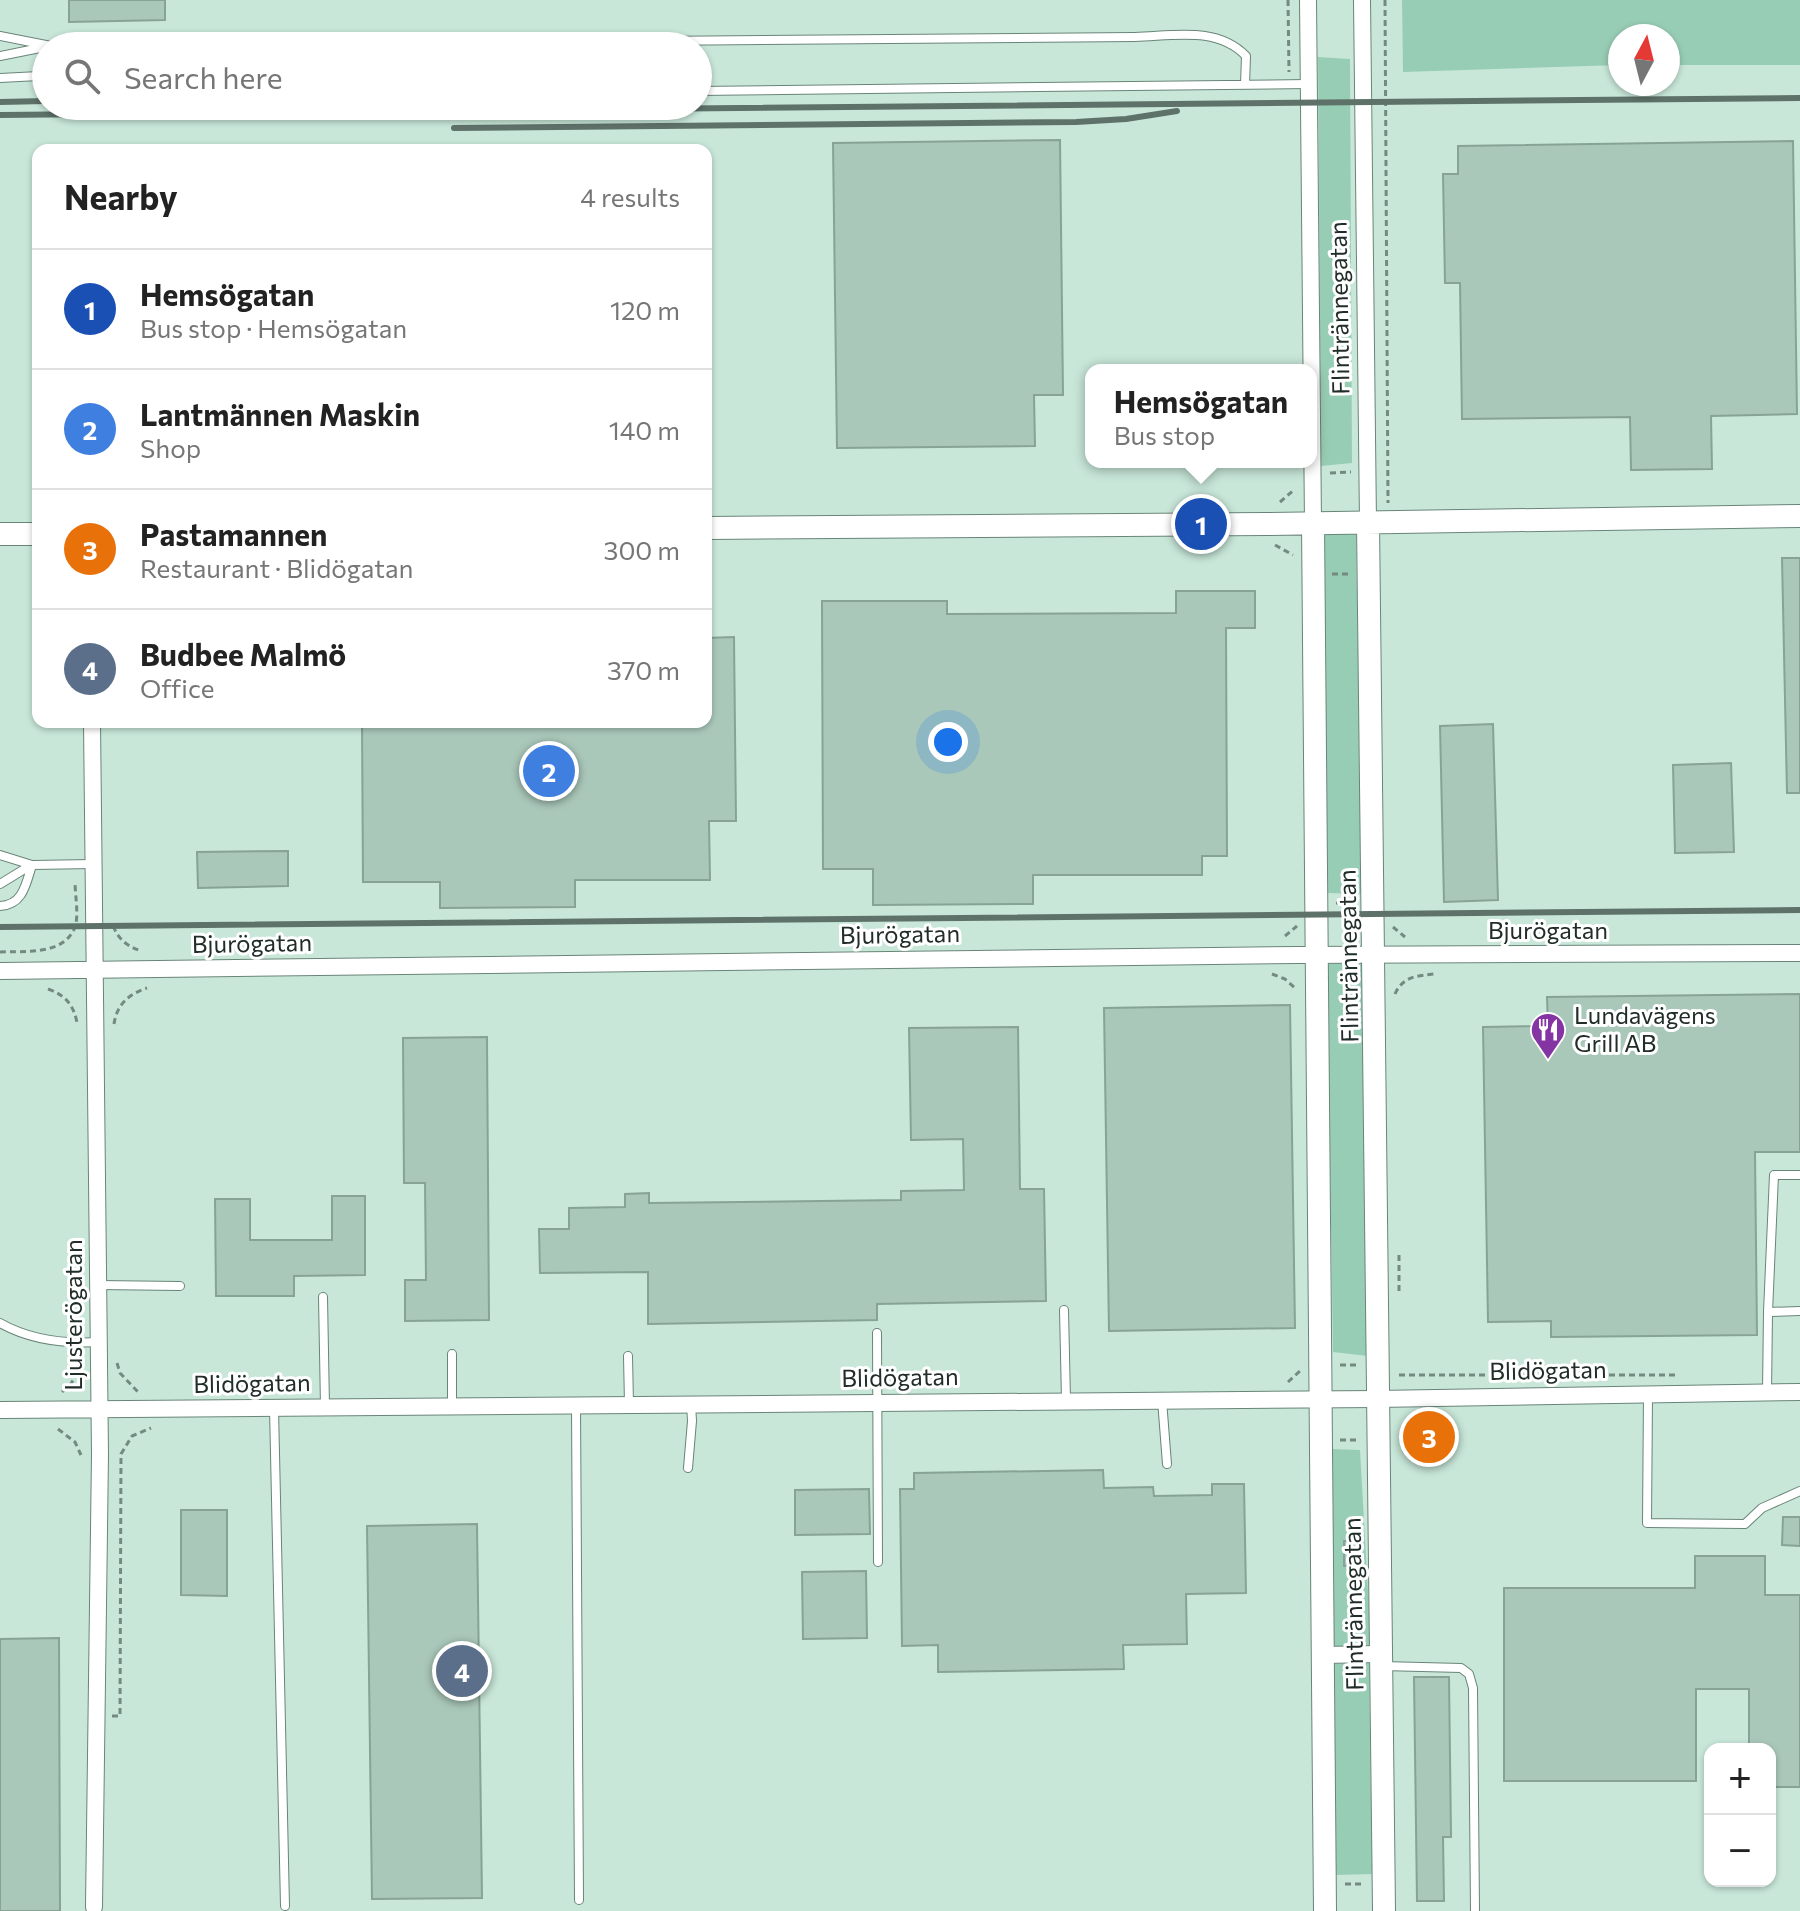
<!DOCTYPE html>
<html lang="en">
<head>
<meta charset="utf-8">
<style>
	body { margin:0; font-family:Commissioner,sans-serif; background:#f2f2f2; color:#222 }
	.controls { position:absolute; right:24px; bottom:24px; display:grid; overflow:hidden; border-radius:16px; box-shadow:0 2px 6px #0004 }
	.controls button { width:72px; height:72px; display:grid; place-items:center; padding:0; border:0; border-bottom:2px solid #e0e0e0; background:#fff; color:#222; font:40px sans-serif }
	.compass { position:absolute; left:1608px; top:24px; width:72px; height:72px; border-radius:50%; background:#fff; box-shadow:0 2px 6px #0004; rotate:7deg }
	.you { position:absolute; left:948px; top:742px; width:28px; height:28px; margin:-20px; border:6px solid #fff; border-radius:50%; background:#1a73e8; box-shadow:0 0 0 12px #1a73e833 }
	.badge { display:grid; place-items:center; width:52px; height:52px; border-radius:50%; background:#0f766e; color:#fff; font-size:26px; font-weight:700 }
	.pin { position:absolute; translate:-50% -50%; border:4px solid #fff; box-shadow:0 2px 8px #0006 }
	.popup { position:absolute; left:1085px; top:364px; width:232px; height:104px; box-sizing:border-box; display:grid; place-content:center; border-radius:16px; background:#fff; filter:drop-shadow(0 2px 6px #0005); font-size:26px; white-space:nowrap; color:#767676 }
	.popup b { font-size:30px; color:#222 }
	.popup::after { content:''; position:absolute; left:50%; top:100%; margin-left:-16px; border:16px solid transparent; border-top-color:#fff }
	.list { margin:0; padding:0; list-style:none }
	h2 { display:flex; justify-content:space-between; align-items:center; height:104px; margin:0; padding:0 32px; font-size:34px }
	h2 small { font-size:26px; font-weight:400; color:#767676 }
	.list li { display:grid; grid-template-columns:52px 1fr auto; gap:24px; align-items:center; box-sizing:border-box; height:120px; padding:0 32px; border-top:2px solid #e0e0e0 }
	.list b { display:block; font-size:30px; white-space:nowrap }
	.list p { margin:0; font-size:26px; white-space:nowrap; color:#767676 }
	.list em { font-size:26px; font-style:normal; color:#767676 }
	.icon { flex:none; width:44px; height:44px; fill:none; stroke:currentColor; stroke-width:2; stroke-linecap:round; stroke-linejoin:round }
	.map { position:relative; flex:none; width:1800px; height:1911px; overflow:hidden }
	.search { position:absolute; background:#fff; box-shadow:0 2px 6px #0004; left:32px; top:32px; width:680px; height:88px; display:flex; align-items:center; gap:20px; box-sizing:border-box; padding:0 28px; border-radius:44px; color:#767676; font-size:30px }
	.panel { position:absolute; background:#fff; box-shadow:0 2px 6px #0004; left:32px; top:144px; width:680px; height:584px; border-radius:16px }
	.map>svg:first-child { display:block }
</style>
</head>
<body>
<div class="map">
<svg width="1800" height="1911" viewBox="0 0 1800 1911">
	<rect width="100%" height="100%" fill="#c8e7d9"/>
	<path fill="#98cdb5" d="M1402,0H1800V65H1668V36H1620V65L1403,72Z
		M1318,57L1350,59L1352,463L1321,466Z
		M1323,534H1356L1362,894L1328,893Z
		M1363,963L1368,1356L1333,1352L1327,964Z
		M1331,1449L1360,1450L1371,1645L1332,1647Z
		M1369,1663L1372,1874L1335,1875L1331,1664Z"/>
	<path fill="#aac8ba" stroke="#86a396" stroke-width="2" d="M69,0H165V20L69,22Z
		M1060,140L1063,395H1034L1035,446L837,448L833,143Z
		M1793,141L1797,414L1711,416L1712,469L1631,470L1630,417L1462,419L1460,283H1445L1443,174H1458V146Z
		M1782,558H1800V793H1787Z
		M1176,591H1255V628H1226L1227,856H1202V875H1033V904L873,905V869H823L822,601H947V614L1176,613Z
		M734,637L736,821H709L710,880H575V907L440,908V882H363L362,722H706V638Z
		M1493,724L1498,900L1444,902L1440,726Z
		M1731,763L1734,852L1675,853L1673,765Z
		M288,851V886L198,888L197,852Z
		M1800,994V1152H1755L1757,1335L1551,1337V1321L1488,1322L1483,1027L1548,1026L1547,997Z
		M1290,1005L1295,1328L1109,1331L1104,1008Z
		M1018,1027L1020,1189H1044L1046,1301L877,1304V1320L648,1324V1272L540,1273L539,1229H569V1208L625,1207V1194L649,1193V1203L901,1200V1191L964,1190L963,1139L911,1140L909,1028Z
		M487,1037L489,1320L405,1321V1280H426L425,1183H404L403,1038Z
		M332,1196H365V1275L294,1276V1296H216L215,1199H250V1240H332Z
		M1442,1427L1443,1446L1415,1447V1428Z
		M1103,1470L1104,1488L1153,1487L1154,1496L1212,1495V1484H1244L1246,1593L1186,1594L1187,1644L1123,1645L1124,1669L938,1672V1645L902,1646L900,1489H914V1473Z
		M869,1489L870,1534L795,1535V1490Z
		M181,1510H227V1596L181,1595Z
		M1783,1517H1800V1546L1782,1545Z
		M477,1524L482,1898L372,1899L367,1526Z
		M1344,1541H1358V1565L1344,1566Z
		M1695,1556H1765V1595H1800V1787H1770V1749H1749V1689H1696V1781H1504V1588H1695Z
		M866,1571L867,1638L803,1639L802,1572Z
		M59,1638L60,1911H0V1639Z
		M1414,1677H1449L1451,1837H1443L1444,1901H1417Z"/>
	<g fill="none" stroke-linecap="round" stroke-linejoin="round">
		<defs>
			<path id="lane" d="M0,36L51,46L1135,37C1174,36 1217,26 1246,56L1245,85
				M0,56L45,47
				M0,78L39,76L46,57
				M698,91L1309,84
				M0,855L32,865L93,864
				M0,884L31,865
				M0,906C23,905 26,884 32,865
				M98,1285L180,1286
				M323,1297L325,1407
				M1064,1310L1066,1400
				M1768,1312L1774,1175H1800
				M0,1323C30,1340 65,1344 99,1342
				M877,1333L878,1562
				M452,1354V1406
				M628,1356L629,1404
				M1767,1392L1768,1312L1800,1311
				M1648,1395L1647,1523L1745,1524L1762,1508L1800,1491
				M1162,1400L1167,1464
				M576,1406L579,1900
				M274,1408L285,1906
				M688,1468L692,1421L691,1404
				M1382,1666L1461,1668L1469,1674L1473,1688L1475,1911"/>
			<path id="street" d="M1308,0L1313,523
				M1362,0L1368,523
				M92,722L100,1454L94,1907
				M0,971L1299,955L1800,953
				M0,1410L1377,1399L1800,1392
				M1322,1655L1381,1654"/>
			<path id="secondary" d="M1313,523L1325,1911
				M1368,523L1384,1911
				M706,528L1266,524L1800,516
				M0,534H38"/>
		</defs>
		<use href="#lane" stroke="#698578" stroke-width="10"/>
		<use href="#street" stroke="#698578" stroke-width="18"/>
		<use href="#secondary" stroke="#698578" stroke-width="24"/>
		<path stroke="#748a80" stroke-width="3" stroke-dasharray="6 4" stroke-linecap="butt" d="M1288,0L1289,72
			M1385,0L1388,503
			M1330,473L1351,472
			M1280,502L1295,489
			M1275,545L1293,555
			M1332,574H1348
			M1336,903L1352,902
			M113,926C119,940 127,946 141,951
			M1393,927L1405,937
			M1285,936L1297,926
			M0,952C23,951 64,956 75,927C79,915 75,894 75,882
			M1272,974L1285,979L1295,988
			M48,989C65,995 74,1005 77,1023
			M1395,994C1403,976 1417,976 1434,974
			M1339,1000H1355
			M114,1024C117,1004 129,994 147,988
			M1399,1255V1291
			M117,1363L120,1373L138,1392
			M1340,1365H1357
			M1399,1375H1679
			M1288,1382L1300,1371
			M62,1392L71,1384L80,1367
			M58,1429L75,1442L81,1455
			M1340,1440H1360
			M112,1716H120L121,1454L132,1436L151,1428
			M1345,1884H1365"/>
		<use href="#lane" stroke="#fff" stroke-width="8"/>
		<use href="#street" stroke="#fff" stroke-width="16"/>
		<use href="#secondary" stroke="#fff" stroke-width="22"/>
		<path stroke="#5f726a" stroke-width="6" d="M0,102L46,101
			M0,115L1800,98
			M454,128L1076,122L1126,119L1177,111
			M0,927L1800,910"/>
	</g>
	<defs>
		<symbol id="restaurant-pin" viewBox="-11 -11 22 30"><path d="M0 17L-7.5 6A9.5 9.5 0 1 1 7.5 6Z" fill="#8534a3" stroke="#fff"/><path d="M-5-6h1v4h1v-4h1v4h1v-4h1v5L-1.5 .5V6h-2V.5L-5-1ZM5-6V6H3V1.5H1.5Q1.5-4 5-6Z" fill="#fff"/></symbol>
	</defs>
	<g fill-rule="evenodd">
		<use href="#restaurant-pin" x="1528" y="1010" width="40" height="54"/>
	</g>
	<g text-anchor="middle" stroke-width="6" stroke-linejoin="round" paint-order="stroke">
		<g font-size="24" fill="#212d28" stroke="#fff">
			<text transform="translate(1340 308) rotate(-91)" y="8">Flintrännegatan</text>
			<text x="1548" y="939">Bjurögatan</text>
			<text transform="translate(900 935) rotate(-1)" y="8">Bjurögatan</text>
			<text transform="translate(252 944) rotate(-1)" y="8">Bjurögatan</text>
			<text transform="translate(1349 956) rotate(-91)" y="8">Flintrännegatan</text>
			<text transform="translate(74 1315) rotate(-90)" y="8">Ljusterögatan</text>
			<text transform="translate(1548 1371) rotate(-1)" y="8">Blidögatan</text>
			<text transform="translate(900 1378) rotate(-1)" y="8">Blidögatan</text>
			<text transform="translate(252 1384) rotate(-1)" y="8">Blidögatan</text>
			<text transform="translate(1354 1604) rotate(-91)" y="8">Flintrännegatan</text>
		</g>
		<g font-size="24" fill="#212d28" stroke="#fff" text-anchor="start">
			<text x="1574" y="1024">Lundavägens<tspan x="1574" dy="28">Grill AB</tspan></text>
		</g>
	</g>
</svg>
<div class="controls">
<button>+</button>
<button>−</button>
</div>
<svg class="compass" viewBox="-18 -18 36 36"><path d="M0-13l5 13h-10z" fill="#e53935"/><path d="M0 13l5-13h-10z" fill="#767676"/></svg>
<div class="you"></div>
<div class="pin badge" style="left:1201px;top:524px;background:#1a4fb4">1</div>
<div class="popup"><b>Hemsögatan</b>Bus stop</div>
<div class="pin badge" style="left:549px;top:771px;background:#3f7fe0">2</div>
<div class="pin badge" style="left:1429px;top:1437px;background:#e8710a">3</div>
<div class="pin badge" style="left:462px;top:1671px;background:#5c6f8a">4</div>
<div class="search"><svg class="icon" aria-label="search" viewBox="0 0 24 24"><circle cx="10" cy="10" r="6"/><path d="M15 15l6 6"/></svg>Search here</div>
<section class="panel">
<h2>Nearby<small>4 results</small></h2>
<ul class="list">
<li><span class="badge" style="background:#1a4fb4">1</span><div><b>Hemsögatan</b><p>Bus stop · Hemsögatan</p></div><em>120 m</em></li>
<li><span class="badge" style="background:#3f7fe0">2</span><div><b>Lantmännen Maskin</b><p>Shop</p></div><em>140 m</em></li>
<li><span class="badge" style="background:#e8710a">3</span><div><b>Pastamannen</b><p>Restaurant · Blidögatan</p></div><em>300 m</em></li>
<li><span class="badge" style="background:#5c6f8a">4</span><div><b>Budbee Malmö</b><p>Office</p></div><em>370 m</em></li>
</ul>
</section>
</div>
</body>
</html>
